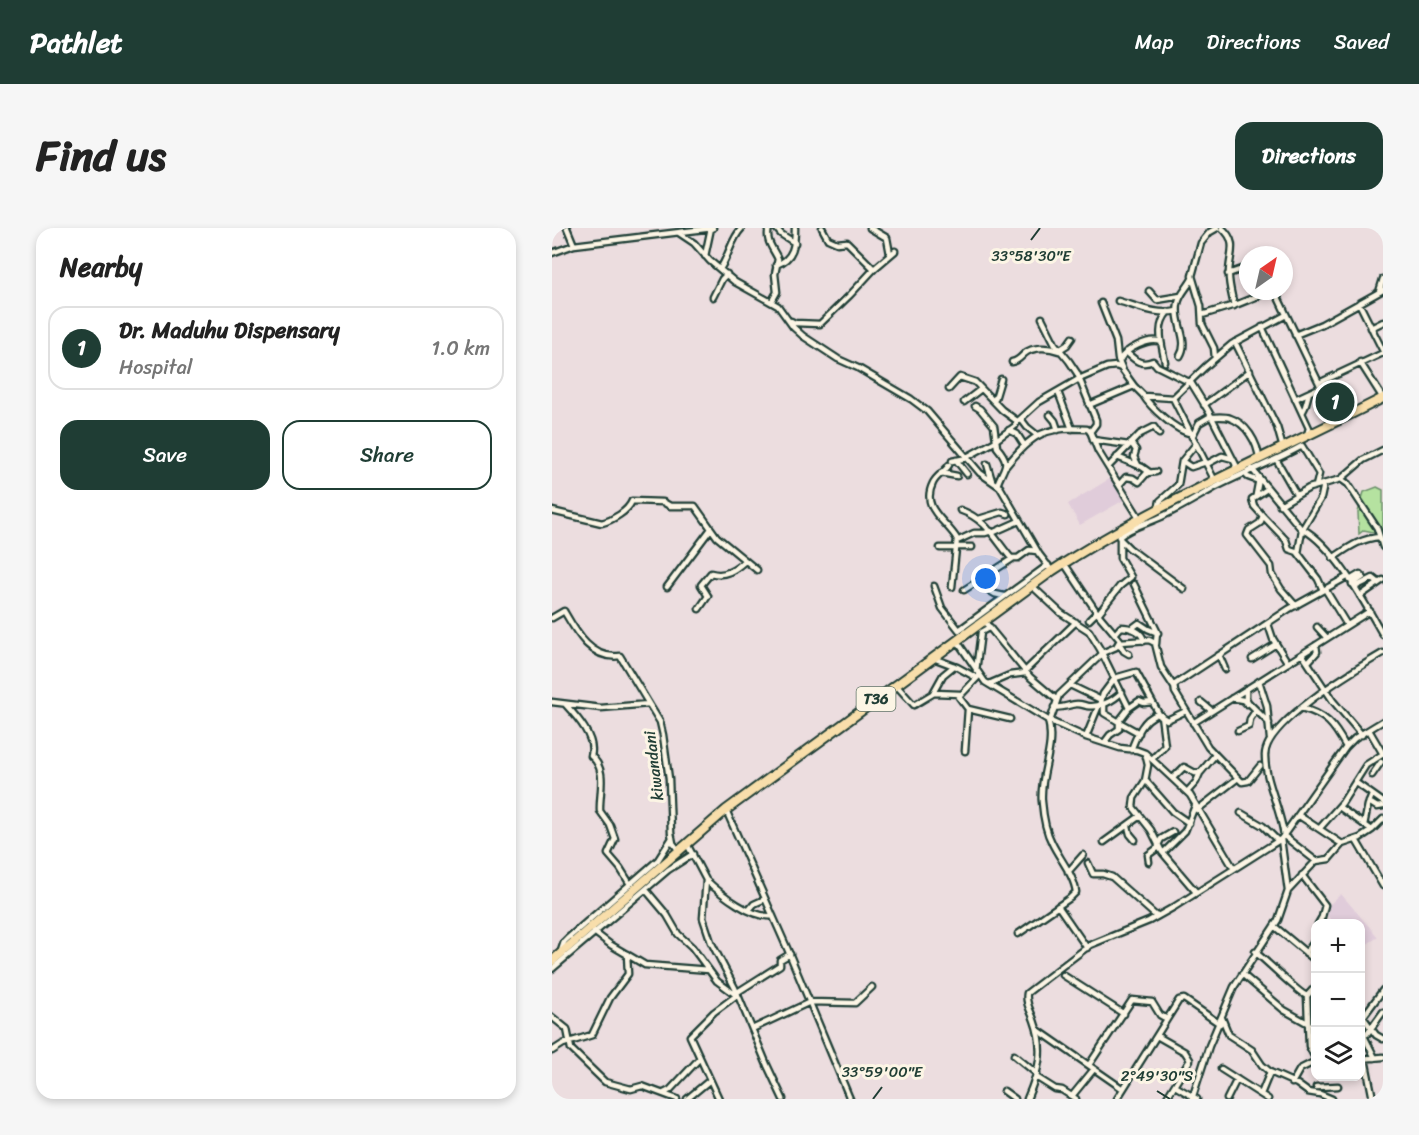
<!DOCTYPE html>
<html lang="en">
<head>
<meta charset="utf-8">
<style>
	body { margin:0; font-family:Sriracha,sans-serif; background:#f6f6f6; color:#222 }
	.controls { position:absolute; right:18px; bottom:18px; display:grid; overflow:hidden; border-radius:12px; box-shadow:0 3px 9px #0003 }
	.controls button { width:54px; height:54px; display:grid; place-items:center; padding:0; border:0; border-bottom:2px solid #e0e0e0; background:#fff; color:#222; font:30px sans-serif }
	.compass { position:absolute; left:687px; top:18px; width:54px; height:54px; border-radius:50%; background:#fff; box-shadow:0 3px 9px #0003; rotate:34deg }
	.you { position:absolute; left:434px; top:351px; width:21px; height:21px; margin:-15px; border:4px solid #fff; border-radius:50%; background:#1a73e8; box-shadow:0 0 0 9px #1a73e833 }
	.badge { display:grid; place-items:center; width:39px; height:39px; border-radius:50%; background:#1f3d34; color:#fff; font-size:20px; font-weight:700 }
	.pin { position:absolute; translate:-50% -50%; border:3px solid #fff; box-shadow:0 2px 6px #0006 }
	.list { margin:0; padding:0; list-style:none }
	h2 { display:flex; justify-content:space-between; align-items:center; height:78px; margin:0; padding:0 24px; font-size:26px }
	h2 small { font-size:20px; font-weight:400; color:#767676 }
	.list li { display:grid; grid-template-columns:39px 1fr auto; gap:18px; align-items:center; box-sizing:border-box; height:84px; margin:0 12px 12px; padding:0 12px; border:2px solid #e0e0e0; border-radius:18px }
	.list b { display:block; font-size:22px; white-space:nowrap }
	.list p { margin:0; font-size:20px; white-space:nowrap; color:#767676 }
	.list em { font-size:20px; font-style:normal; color:#767676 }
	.actions { display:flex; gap:12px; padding:18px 24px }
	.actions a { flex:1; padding:14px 0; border:2px solid #1f3d34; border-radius:18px; text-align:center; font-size:21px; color:#1f3d34 }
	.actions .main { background:#1f3d34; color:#fff }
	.icon { flex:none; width:33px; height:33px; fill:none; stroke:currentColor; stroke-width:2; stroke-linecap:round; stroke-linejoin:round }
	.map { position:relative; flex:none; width:831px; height:871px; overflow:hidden; border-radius:18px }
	header { display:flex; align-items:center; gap:36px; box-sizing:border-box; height:84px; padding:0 30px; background:#1f3d34; color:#fff }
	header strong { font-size:28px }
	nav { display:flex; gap:33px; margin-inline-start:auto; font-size:21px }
	.intro { display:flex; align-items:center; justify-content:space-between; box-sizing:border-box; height:144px; padding:0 36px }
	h1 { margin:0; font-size:42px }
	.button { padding:15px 27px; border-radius:18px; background:#1f3d34; color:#fff; font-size:21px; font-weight:700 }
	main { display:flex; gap:36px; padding:0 36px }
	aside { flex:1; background:#fff; border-radius:18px; box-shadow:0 3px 9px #0003 }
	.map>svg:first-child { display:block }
</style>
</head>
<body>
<header>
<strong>Pathlet</strong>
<nav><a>Map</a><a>Directions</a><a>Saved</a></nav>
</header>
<div class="intro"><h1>Find us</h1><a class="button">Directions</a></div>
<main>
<aside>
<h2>Nearby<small></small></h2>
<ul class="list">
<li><span class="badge">1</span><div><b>Dr. Maduhu Dispensary</b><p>Hospital</p></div><em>1.0 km</em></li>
</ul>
<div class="actions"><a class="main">Save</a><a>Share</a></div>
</aside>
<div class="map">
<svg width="831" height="871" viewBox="0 0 831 871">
	<rect width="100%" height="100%" fill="#ecdddf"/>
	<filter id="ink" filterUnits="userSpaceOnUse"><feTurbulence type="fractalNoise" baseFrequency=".0167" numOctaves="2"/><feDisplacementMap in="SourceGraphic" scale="12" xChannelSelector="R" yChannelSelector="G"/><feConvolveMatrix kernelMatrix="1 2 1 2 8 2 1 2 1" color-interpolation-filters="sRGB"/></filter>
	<g filter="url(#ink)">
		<path fill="#e0ccda" d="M559,250L572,272L528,297L516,276Z
			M789,666L826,709L809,720L808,696L781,695L775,687L778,676Z"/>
		<path fill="#b5e2a0" stroke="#6a906a" stroke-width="1.5" d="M825,259L831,262V306L812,302L807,306L806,284L812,264Z"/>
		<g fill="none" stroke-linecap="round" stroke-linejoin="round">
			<defs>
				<path id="minor" d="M15,0L22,17
					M217,0C213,13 221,20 226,31L223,46L225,64L220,73
					M224,0L229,6L243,15
					M270,0L276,11L285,15L295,14L322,41
					M318,0L335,10L338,26
					M670,0C687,15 677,27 677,45C676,54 680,67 682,78
					M127,5L142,15L158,33L183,54L226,78L241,99L251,108L286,131L306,140L359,171L375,183L428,245L448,259L487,326L500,343
					M0,25L22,17L161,0
					M153,28L159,0
					M224,37C242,31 243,16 243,0
					M168,41C177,28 179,11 190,0
					M676,46L696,39
					M597,63L605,72L629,68
					M723,63L767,155L777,178L780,196
					M827,64L831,51
					M161,69L170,51L175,46
					M566,73C585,78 605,88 625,83
					M549,75L564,113L566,131L570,140
					M807,75L831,123
					M650,87L686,76L718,63
					M490,90L503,116L517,133L525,145L544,192V196L538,204
					M239,93L243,95L268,96L298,67L323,40L343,23
					M710,99L757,200L755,207
					M819,100L831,94
					M743,107L770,96L831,62
					M683,114L725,199L731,220
					M507,122L515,117L520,110
					M574,124C584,133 589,138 601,133L605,138L637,154
					M628,128C638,112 622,95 626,76C627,67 636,59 640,51
					M663,130L662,120L650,96L649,78L640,48L649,15L658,4L665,0
					M568,132C573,121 598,109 609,114
					M460,134C466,133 468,130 472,126C481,118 497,119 507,123
					M613,134C610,117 603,98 616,84
					M808,134L829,167L828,170
					M638,153L657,184L681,231L684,237L682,243
					M767,155L831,125
					M397,161L408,149L423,154L450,182L465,193L463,198L444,212L445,219C460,237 452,237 445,257
					M506,164L520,201
					M591,167C598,179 624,203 638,205
					M443,171L449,151
					M743,171L769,159
					M412,174L429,161
					M537,177L582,158
					M652,177L698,143
					M423,178L428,181L442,198L444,212
					M750,185L753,179L757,165
					M498,187L503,193L506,202
					M659,189C665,189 673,188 678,190C694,195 706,215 707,231
					M469,191L475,199L485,207
					M465,194L487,174L527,151L555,139L564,138L569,140L582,158L592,168L621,170
					M457,202L465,206L472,217
					M640,209L647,195L659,188
					M541,212L577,217
					M579,215L584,222L582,229L586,237
					M750,218L767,246L764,258
					M415,229L444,213
					M565,229L590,239L597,244
					M724,231L744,266
					M404,232L415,246
					M400,233L415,230
					M630,233L639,239L654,234
					M435,236L440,253
					M655,236L670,228L681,231
					M397,237C393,244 385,247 381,255C368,281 394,292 405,311L400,359
					M454,238C481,206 492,198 535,201L538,203L546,223L588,291
					M556,239L588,206L602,199L607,206
					M700,241L750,302
					M389,245L405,248
					M693,246L696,249L707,253
					M789,251L811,232L831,222
					M663,253L621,170L653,139L680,116L734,87
					M567,257L574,249L581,250L587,254L595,245L604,244
					M715,261L700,271L702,278L711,288L708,295L697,302L695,307L719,338L720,346L729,361L744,378
					M704,267L707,251
					M728,277L757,260L789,251L796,256L825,300L831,319
					M408,282C434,291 443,311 459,330H466L477,322L485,323
					M606,282L608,273L626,257L630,233L644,216
					M0,283L50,295C61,292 76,283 80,273L111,274L118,278H143L165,309L205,342
					M711,288L734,312L737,321L746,324
					M427,291L450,284L456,286
					M751,301C784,320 812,374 831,407
					M440,305L467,293
					M567,309C580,298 598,295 613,287C630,279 646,269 662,260C691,245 721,234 750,218
					M568,311L577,320L632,361
					M405,313L422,305H433L439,303
					M405,319H420
					M388,320H404
					M781,330C796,320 809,310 828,309
					M512,335L546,386L568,412L564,419L550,425
					M798,352L808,346
					M425,355L443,366L452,368
					M582,356L605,403L604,416
					M800,356L811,349
					M382,358L390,380L407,402
					M480,358L509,385L537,403L548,421L577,480L567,493V501L558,507L552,515
					M115,359L158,302
					M803,359L821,350L826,354
					M773,361L795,397
					M412,362L460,331
					M771,362L766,351L746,325L750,302L769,270L772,256
					M808,368L831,352
					M147,381L156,368L149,357L159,345C173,349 183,342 193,333
					M546,386L568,358L579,349L568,330V310
					M0,390L12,383C24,404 39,432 68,428L97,476
					M537,392L545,384
					M432,393L478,449L505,472
					M716,396L721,411L736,435
					M765,399L775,410
					M579,401L587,395L596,401L606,405
					M407,402L496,337
					M563,406L569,399C578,399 590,403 592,413
					M405,413L433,454L496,492L534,509L568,520L585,522L593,525L638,567L682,641
					M568,414L597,412L603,415L609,439L622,459
					M567,415L572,423L577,426
					M831,425C804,441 712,495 713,528C713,553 729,582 732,608L764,633L777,631L790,616L808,610L820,602L831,591
					M750,426L781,473L810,507
					M667,427L673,441
					M381,430L405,439L425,450
					M700,431L724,416
					M756,434L765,424L764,417
					M424,443L429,404L438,399
					M473,443L524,394
					M563,450L584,444L607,486
					M707,453L715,478L718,511
					M437,456L458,447L474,445
					M344,457L362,477L382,465L408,466
					M518,457L549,472
					M694,461V470L696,474L717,495
					M381,465L391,447L402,438
					M680,470L691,472L695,476
					M0,474L49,480L97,476L108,494L111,507L117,551L119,605L121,615L127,623
					M549,474L551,466L563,450
					M649,474L660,483
					M552,476V485L567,494
					M14,477C25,489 44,510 39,528C56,542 47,564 48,583L58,597L63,611L56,626L68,640L78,656
					M502,479C511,481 517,476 525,476C530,476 531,477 535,478C548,480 561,473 570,464
					M577,480L587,473L592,475L600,474
					M749,480C774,486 782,497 794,519
					M416,481L458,491
					M498,493L507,467L550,426
					M567,494L587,505
					M641,495L818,383
					M817,502L831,526
					M686,503L697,498L698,491L704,482
					M534,509L547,477
					M579,522C585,507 590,492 605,486L615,492L634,483
					M413,523L416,481L407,469L427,448
					M593,525L596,537L593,553L582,570L581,579L599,602L610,624L644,664
					M600,531L613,518L609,487
					M708,538L696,553L690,554L686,550L656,519L623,464L622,457L737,381L795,349
					M820,547L829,534
					M621,550L632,539L643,545L649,544L663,527
					M593,552L621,584L637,595
					M803,554L831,574
					M635,564L644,554L648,545
					M817,574L825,579L831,578
					M787,579L820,602
					M174,582L235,720L298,871
					M645,582L686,550
					M689,585L711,598L726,613
					M746,587L790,616
					M812,597L816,577L820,567
					M576,598L578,606L583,612
					M767,601L790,575L814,537L831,526
					M804,612L831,658
					M552,614L588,588
					M135,616L154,652L151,690L159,714L183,760L215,837L231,871
					M606,617L609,611L621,604
					M611,625L633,603L643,578
					M597,634L596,627L607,619
					M536,635L541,646H551L560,649L604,688
					M516,644L531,627
					M750,647L773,677L770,689L766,696
					M154,652C169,666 200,691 221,688
					M94,662L115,687L126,706L140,719L165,753L184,767
					M736,663L764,633
					M506,678L535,720
					M197,682L202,676L213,671
					M722,698L764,733
					M42,704L59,717L93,737L157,742
					M466,706L518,670L524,664C522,647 507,630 500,615C494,604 491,586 490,574C487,546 504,520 496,492
					M9,723L12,714L15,711L106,632L120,610
					M703,724C714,732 747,766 755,768
					M754,725L764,711
					M0,741L116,642L141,626
					M690,746L732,782L757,796
					M511,747L572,786
					M764,758L755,768L757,818L764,832
					M184,765L228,737V732L238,726
					M808,785L824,807L831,811
					M0,789L15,801L19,821L53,854L79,861L90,858L125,871
					M670,790L677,807L700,822L710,837L718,844L745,856L756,864L768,866L780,871
					M808,793L831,762
					M200,801L258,774L303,775L320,759
					M486,802L571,861
					M808,806H815L831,784
					M811,806L823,830
					M605,808L633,824L638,832L614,871
					M0,823L11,816L40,807L58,770L76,746L75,726
					M462,827L485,846
					M808,831L831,829
					M813,831L821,871
					M537,837L580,772L600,774L608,787L615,791
					M669,841L716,871
					M484,849L503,861L510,862L524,871
					M740,855L748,841L764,833
					M623,858L645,871
					M764,859L786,858
					M452,863L463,871
					M112,865L118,862L147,831
					M709,866L718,844
					M520,868L542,841
					M135,871L158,852
					M167,871L138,808L162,784L185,767
					M475,871C487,843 493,822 482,792C479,783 473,775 475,765L538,717L597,693L622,679L729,611L794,519L803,510L831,493
					M565,871L627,772L632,771L668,796
					M640,871L657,818L682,759L726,692L736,663L729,611
					M675,871L685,851"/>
				<path id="highway" d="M0,733L174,582L500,343C604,275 720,227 831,170"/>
			</defs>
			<use href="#minor" stroke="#1f3d34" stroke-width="9"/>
			<use href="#highway" stroke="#1f3d34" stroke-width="12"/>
			<use href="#minor" stroke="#fcf5e5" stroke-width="4.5"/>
			<use href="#highway" stroke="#f8deab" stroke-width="8"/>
		</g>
	</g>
	<path fill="none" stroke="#1f3d34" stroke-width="2" d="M479,12L488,0M605,863L618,871M321,871L330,859"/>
	<g text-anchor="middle" stroke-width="6" stroke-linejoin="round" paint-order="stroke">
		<rect fill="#fcf5e5" stroke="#617469" stroke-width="1.5" x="304.5" y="459" width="39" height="24" rx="4.5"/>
		<g font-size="15" font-weight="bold" fill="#1f3d34">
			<text x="324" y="476">T36</text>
		</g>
		<g font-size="16" fill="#1f3d34" stroke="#fcf5e5">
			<text transform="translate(101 538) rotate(-97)" y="6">kiwandani</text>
		</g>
	</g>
	<g font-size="15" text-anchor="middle" fill="#1f3d34" stroke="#fcf5e5" stroke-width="6" stroke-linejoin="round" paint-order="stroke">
		<text x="479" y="33">33°58'30"E</text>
		<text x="330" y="849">33°59'00"E</text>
		<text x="605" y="853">2°49'30"S</text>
	</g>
</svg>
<div class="controls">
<button>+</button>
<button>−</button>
<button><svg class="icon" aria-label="layers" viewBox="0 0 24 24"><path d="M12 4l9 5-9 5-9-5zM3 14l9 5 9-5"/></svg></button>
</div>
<svg class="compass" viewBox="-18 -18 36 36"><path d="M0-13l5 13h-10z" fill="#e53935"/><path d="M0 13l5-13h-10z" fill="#767676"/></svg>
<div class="you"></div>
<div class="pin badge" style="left:783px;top:174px">1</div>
</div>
</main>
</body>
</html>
